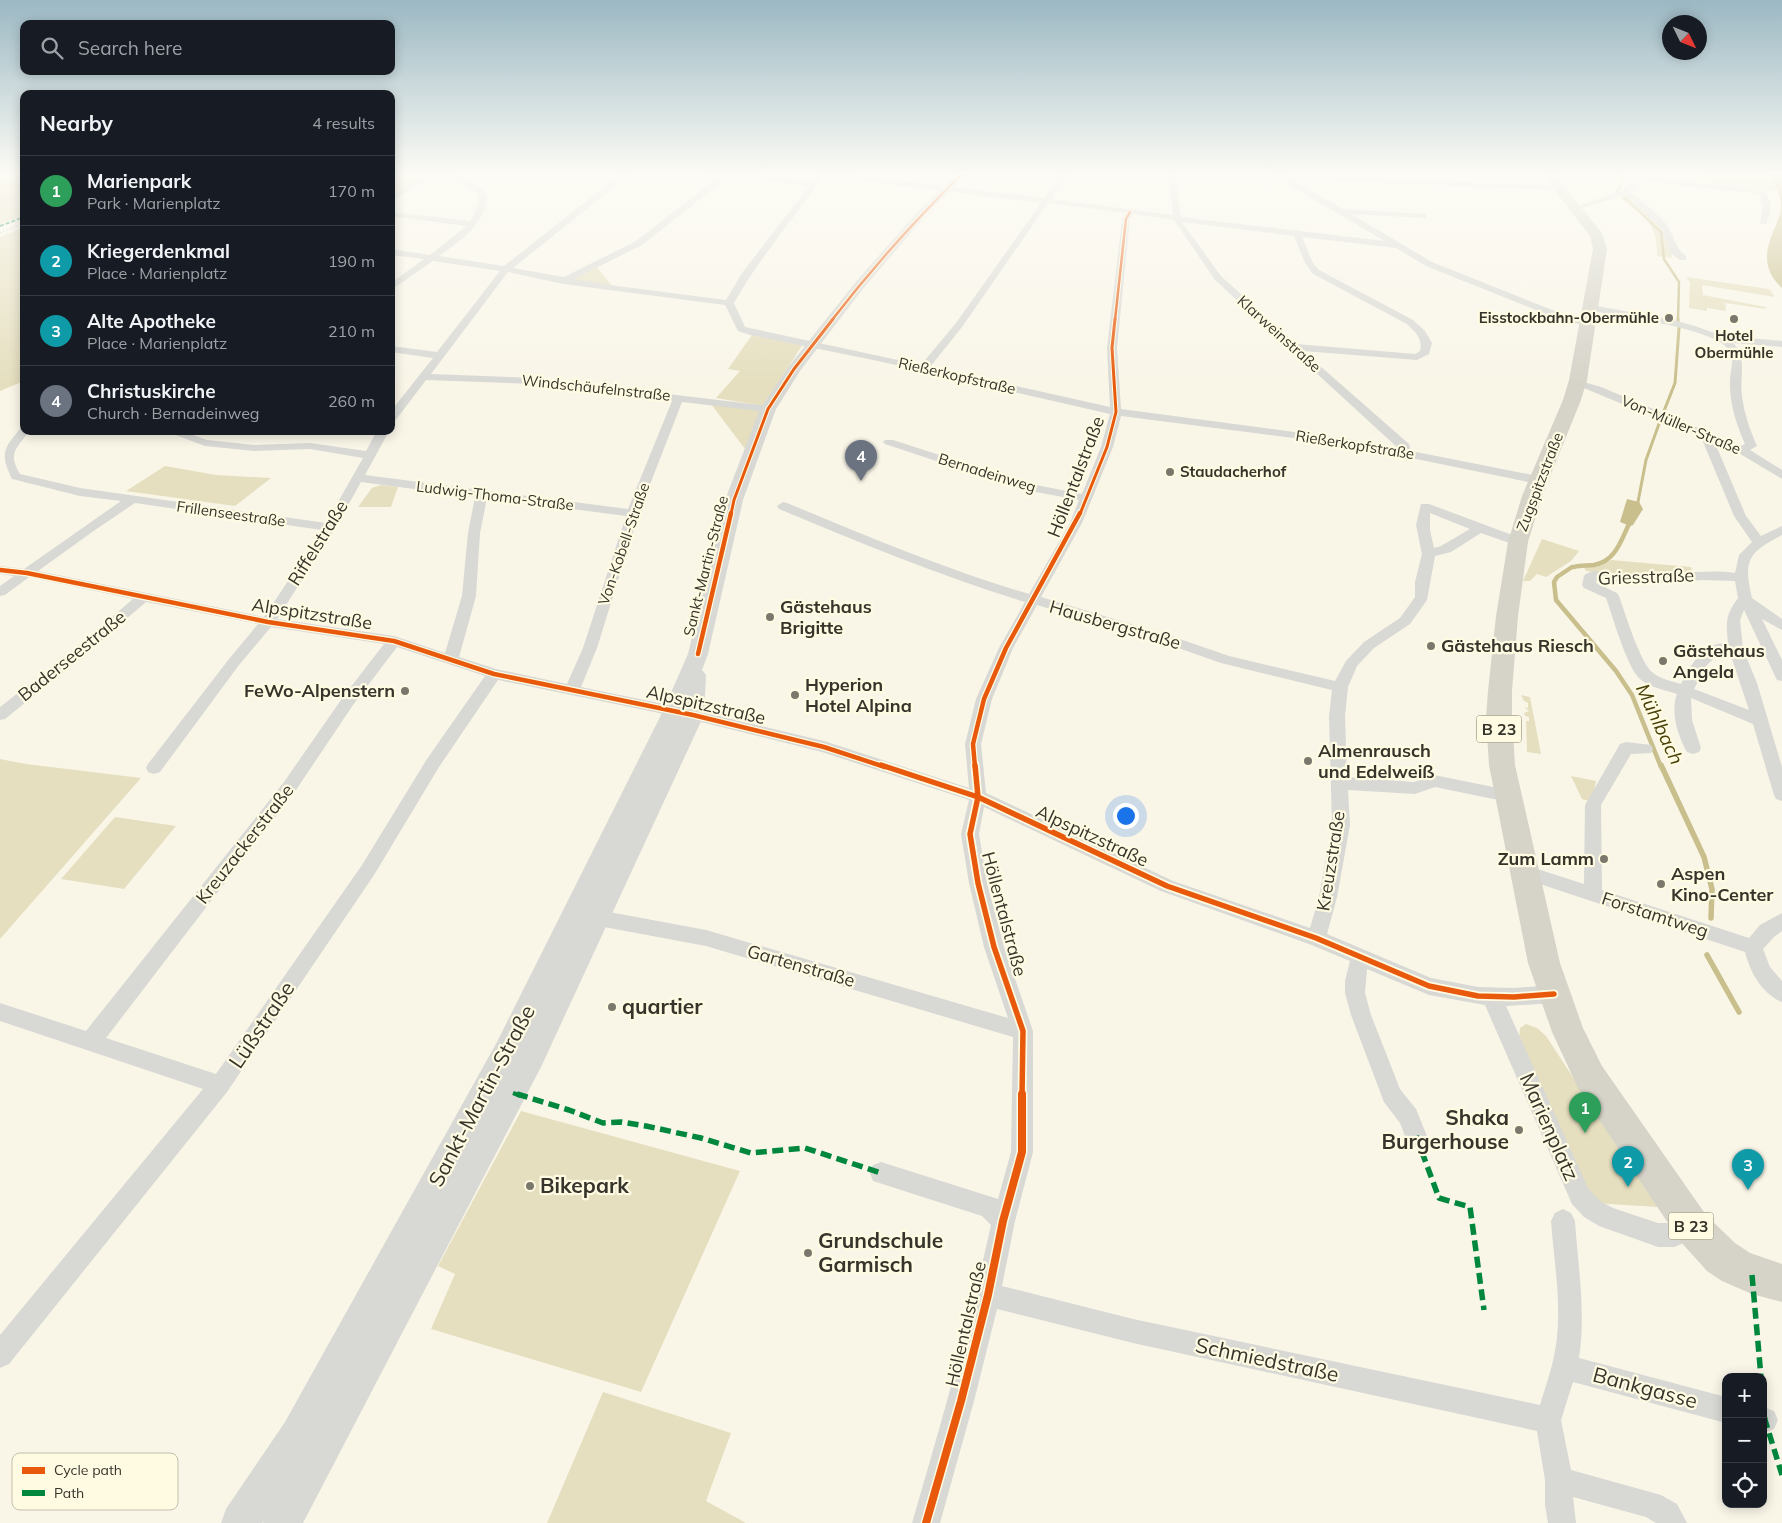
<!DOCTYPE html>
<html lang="en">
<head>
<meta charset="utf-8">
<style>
	body { margin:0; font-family:Mulish,sans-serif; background:#242831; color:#f1f3f6 }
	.controls { position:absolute; right:15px; bottom:15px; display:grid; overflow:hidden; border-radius:10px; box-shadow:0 2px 12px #0003 }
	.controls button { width:45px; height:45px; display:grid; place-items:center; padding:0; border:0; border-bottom:1px solid #363941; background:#171b24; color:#f1f3f6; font:25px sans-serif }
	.compass { position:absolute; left:1662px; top:15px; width:45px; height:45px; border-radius:50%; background:#171b24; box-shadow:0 2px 12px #0003; rotate:133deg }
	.you { position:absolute; left:1125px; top:815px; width:18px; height:18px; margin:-12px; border:4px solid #fff; border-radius:50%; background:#1a73e8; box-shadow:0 0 0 8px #1a73e833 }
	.badge { display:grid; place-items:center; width:32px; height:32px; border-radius:50%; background:#db2777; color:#fff; font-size:16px; font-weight:700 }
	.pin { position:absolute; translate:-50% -41px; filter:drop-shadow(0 1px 2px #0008) }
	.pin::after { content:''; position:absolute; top:26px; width:18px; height:15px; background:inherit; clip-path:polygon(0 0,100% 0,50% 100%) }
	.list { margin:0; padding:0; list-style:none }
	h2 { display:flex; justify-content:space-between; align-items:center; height:65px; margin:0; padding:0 20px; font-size:21px }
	h2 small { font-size:16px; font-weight:400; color:#9ea1a6 }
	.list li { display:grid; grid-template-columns:32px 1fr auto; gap:15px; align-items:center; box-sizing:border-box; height:70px; padding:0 20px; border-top:1px solid #363941 }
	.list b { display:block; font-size:19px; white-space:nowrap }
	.list p { margin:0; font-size:16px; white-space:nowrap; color:#9ea1a6 }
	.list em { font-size:16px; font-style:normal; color:#9ea1a6 }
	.icon { flex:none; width:28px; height:28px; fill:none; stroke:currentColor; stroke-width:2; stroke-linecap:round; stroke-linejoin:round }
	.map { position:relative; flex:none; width:1782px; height:1523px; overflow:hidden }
	.search { position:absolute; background:#171b24; box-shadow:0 2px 12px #0003; left:20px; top:20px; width:375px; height:55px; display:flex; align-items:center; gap:12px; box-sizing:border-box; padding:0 18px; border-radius:10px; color:#9ea1a6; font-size:19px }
	.panel { position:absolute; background:#171b24; box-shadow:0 2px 12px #0003; left:20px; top:90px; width:375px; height:345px; border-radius:10px }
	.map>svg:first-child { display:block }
</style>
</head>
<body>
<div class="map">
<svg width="1782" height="1523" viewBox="0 0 1782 1523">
	<rect width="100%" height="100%" fill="#f9f6e8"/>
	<path fill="#e5dfbf" d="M391,171H437L391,197Z
		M1709,171H1768L1776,191L1695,182Z
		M1628,196C1649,215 1668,228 1672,258L1657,256C1658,223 1644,216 1620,198Z
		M24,199V215L0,224V204Z
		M24,227V381L0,391V237Z
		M595,265L613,287L565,280Z
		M1686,277L1769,289L1775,297L1702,285L1703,295L1766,307V309L1725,303L1726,311L1707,308V311L1689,308L1690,282Z
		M752,335L803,344L763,406L716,398L740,371L728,369Z
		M711,404L761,410L745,449Z
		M165,466L216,475L271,478L235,506L126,491Z
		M381,485L398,487L391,507H358L372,488Z
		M1542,539L1579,551L1571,561L1546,577L1537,574L1530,581H1523Z
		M1611,560L1691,567L1693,574L1641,578L1586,571L1583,566L1597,567Z
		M1521,695L1530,697L1541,754L1527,752L1526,721H1529V717L1525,716L1524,713L1529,711L1524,707L1528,708V703L1524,701Z
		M0,759L26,764L141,778L0,939Z
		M1571,776L1596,781L1592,802L1582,799Z
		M115,817L176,826L124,889L61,879Z
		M1526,1024L1537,1028L1546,1036L1658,1207L1592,1203L1519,1038L1520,1028Z
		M521,1111L740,1171L641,1392L431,1329L455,1274L438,1266Z
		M603,1392L731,1433L706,1501L746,1523H547Z"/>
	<path fill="#e0d7ac" d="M0,171H24V199L0,204Z"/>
	<path fill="#c9bf8c" d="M1768,171H1782V288C1761,268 1765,250 1776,225C1778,219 1781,213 1781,207C1781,194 1773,182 1768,171Z
		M1627,499L1639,502L1643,509L1633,525L1630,526L1620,522Z"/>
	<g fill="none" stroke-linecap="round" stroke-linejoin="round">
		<path stroke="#c9bf8c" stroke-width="2.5" d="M1617,192L1623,181L1621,171
			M1624,197L1661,232L1664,259L1679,282L1678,320"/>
		<path stroke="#c9bf8c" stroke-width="3" d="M1678,322V319
			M1664,411L1675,383L1679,328
			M1637,507L1646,460L1660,421"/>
		<path stroke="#c9bf8c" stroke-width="4.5" d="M1572,567L1557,577L1554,582L1556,600L1616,671L1632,695L1661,767
			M1574,567C1581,565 1587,566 1594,565C1616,561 1621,540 1630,522"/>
		<path stroke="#c9bf8c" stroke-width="5.5" d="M1661,765L1704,857L1712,889L1711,918
			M1707,955L1739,1012"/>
		<path fill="#d8d8d4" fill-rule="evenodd" d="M435,171C452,170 475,181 487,195C487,223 460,241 439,256L504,266L612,181L627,171H634L513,268L564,277L636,241L720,176L696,173L693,171L727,172L812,182L820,171H826V172L1044,198L1064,171H1070L1051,199L1173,215L1168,171H1175L1181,217L1385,241L1265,171H1274L1287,178L1305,176L1562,186L1563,188L1559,190L1305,180L1294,181L1343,209L1426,214V218H1423L1351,214L1432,262L1552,310L1591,322L1593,324L1588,327L1546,314L1426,266L1396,248L1302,237L1313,263L1319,270L1413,320L1425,331L1432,343L1429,354L1417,360L1303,351L1409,444L1411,451L1538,476L1544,480L1542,483L1538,484L1348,445L1121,416L1113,447L1082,523L1041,597L1174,637L1229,656L1335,681L1346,661L1364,642L1400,618L1415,597V582L1422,554L1416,525L1421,504H1429L1523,539L1524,542L1518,546L1481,533L1451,552L1435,556L1427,600L1410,624L1374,648L1357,666L1348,687L1345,716L1347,777L1414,782L1434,775L1508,790L1514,792L1516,796L1514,800L1508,802L1435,787L1415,794L1348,790L1350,825L1337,897L1327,934L1431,978L1478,987L1514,988L1554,985L1561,988L1564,994L1561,1000L1554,1003L1506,1006L1588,1188L1600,1201L1613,1208L1658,1223H1674L1693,1216L1701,1220L1705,1228L1701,1236L1674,1247H1658L1599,1226L1584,1217L1572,1204L1485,1005L1429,995L1367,969L1365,993L1371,1015L1400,1089L1416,1109L1427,1136L1424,1144L1416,1147L1408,1144L1400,1123L1384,1102L1351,1015L1345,993V981L1350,961L1309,944L1161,891L984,807L979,834L987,883L1004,947L1033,1031V1152L1015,1221L1002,1286L1133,1319L1540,1405C1546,1385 1553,1366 1556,1345C1562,1305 1554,1261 1551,1221L1555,1213L1563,1209L1571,1213L1575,1221C1578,1266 1586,1313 1579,1358L1726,1397V1423L1573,1382L1561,1420L1571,1470L1661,1495L1677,1504L1687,1523H1656L1646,1517L1573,1497L1576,1523H1548L1545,1505V1480L1537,1431L1133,1343L997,1309L974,1401L940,1523H912C941,1424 969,1326 991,1225L982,1216L873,1181L870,1173L873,1165L881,1162L998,1199L1011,1152L1013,1037L706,946L588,924L581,921L579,916L581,911L588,908L706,930L1008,1018L984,947L969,883L961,834L969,800L822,752L693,720L498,680L439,767L374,875L227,1092L9,1364L0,1368V1335L203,1089L0,1021V1003L86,1031L284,782L343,697L384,644L271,627L239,665L160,772L154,774L148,772L146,768L148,764L229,659L258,624L146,602L82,657L5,719L0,720V707L72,651L133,599L29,577L5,595L0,596V586L14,576L0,574V566L24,569L121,501L80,496L12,479C0,454 3,449 20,429L24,428V431H29C17,449 7,452 20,474L80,488L326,523L363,458L310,449L254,451L205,446L165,431H182L207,440L254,445L310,443L366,451L377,431H389L365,475L628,509L672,401L534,384L426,380L395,421L391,422V411L433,358L391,352V346L437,352L500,271L433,261L391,290V283L424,259L391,255V249L430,255L466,226L391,216V212L470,221L477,209L479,196C468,185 454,179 439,175L391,201V196ZM823,176L1041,203L956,323L921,365L745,327L734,303C759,258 794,219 823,176ZM728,177L809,186L742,273L726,300L610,285L574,279L642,245ZM1048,203L1126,213L1122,219L1107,348L1110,407L930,367L962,327ZM1133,214L1174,220L1215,280L1399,449L1348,439L1121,409L1117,348L1130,219ZM1182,222L1294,236L1305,263L1313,274L1407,324C1415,332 1423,338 1420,351L1415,354L1296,344L1221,276ZM508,272L563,284L725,305L738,331L750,335L878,361L1110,414L1101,447L1082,494L1026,483L893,440H885L883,442L885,444L1020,489L1079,500L1070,523L1029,594C947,570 867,536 787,503L783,502L777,506L779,509C860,543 941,576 1025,602L999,648L976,699L965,744L969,788L824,741L693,710L581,687L597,648L639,513L682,402L768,412L773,409L768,406L534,378L431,374ZM361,482L475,497L468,533L462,596L445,653L394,636L277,619L336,527ZM487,498L626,516L583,648L567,684L496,669L459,657L476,596L480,533ZM135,503L322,530L264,617L38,571L95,530ZM1430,513L1470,529L1441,546L1434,548L1430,530ZM1037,605L1164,643L1221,663L1332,690L1329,716L1332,825L1319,897L1310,928L1173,881L986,793L981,744L992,699L1013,648ZM397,647L485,676L427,759L362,865L216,1074L106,1038L296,790L353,705Z
			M1640,177L1764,190C1773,201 1772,212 1766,224H1760L1763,206L1759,194L1643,181L1639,179Z
			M1631,183L1638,185L1630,192C1642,202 1656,211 1666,224C1675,236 1674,247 1686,256V260H1680L1670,253L1667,242L1660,227L1625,195L1576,210L1572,208L1621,191Z
			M1591,305L1669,319L1695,326L1723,336L1782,341V347L1733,343C1748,357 1739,378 1742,396C1744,413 1750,430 1757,446L1750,450L1782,470V479L1737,452L1715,443L1746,516L1761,536L1782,526V535C1748,553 1743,560 1752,598L1782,619V630L1762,619L1782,660V681L1777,680L1775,676L1744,610L1740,620L1743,649L1757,683L1782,767V801L1776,799L1774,795L1753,724L1691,698L1692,720L1701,748L1699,752L1693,754L1687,752C1678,736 1670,712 1677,694C1665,690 1647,687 1638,677C1626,663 1613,618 1606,598L1584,588L1582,585L1584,576C1592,566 1618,575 1629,575C1665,578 1700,568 1735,573L1739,555L1752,542L1734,516L1701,437L1572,383L1577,380L1601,387L1741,446L1745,444C1737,426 1730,405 1730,385C1729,375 1734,364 1731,354C1725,328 1612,316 1588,310L1586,308ZM1597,580L1637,584L1703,580L1735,581L1738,598C1725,616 1726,622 1728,643C1702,642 1692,664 1681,684C1671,681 1660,679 1652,672C1640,662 1625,613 1619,596L1617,593L1596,583ZM1720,653H1730L1749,710L1694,689L1707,665Z
			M1626,742L1651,745L1653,749L1651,753L1631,754L1601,805L1602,890L1749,938L1760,925L1782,913V931L1774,937L1763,949L1770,967L1782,981V1002C1762,994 1750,972 1745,952L1519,877L1516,872L1519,867L1525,865L1584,884L1585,805L1620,744Z
			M1763,1407L1774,1411L1778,1420L1774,1429L1763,1433Z"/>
		<path fill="#d8d8d4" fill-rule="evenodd" d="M960,171H970L927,214L862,290L800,371L776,409L743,500L708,654L702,670L706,675L704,715L541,1067L303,1523H263L264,1521L262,1523H221L226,1509L285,1422L497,1042L663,711L688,654L725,500L760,409L789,366L854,284L919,210Z"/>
		<path fill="#d6d4c9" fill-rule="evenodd" d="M1540,171H1552L1602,233L1607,249L1587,380L1581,400L1542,496L1528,542L1518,616L1512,691V718L1515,765L1560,963L1583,1028L1602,1066L1706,1215L1735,1243L1750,1253L1782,1264V1302L1752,1294L1722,1281L1707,1271L1680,1241L1578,1088L1552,1032L1528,963L1489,765L1486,718L1488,691L1496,616L1508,542L1522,496L1563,400L1569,380L1593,249L1590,236Z"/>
		<path stroke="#c5c5c1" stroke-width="2" stroke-dasharray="1 2.5" stroke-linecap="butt" d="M0,233L24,223"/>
		<path stroke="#00873e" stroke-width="2" stroke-dasharray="4 2" stroke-linecap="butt" d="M0,226L24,217"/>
		<path stroke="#00873e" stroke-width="4.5" stroke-dasharray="9 4.5" stroke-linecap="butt" d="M513,1093L521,1096"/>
		<path stroke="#00873e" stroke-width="5.5" stroke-dasharray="11 5.5" stroke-linecap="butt" d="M517,1094L569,1110L603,1123L621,1122L646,1126L701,1138L751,1153L805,1148L881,1173
			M1416,1136L1439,1198L1470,1207L1484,1310
			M1752,1275L1761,1377
			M1763,1401L1765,1420L1782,1475"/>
		<defs>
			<path id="cycleway-far4" d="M832,320C873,267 917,218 965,171
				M1115,320L1126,219L1130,212"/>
			<path id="cycleway-far3" d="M731,514L734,500L768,409L794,369L833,319
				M1080,514L1107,447L1116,412L1112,348L1115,319"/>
			<path id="cycleway-far2" d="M0,570L27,573L268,622L394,641L494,674L693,715L824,747L885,767
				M698,654L731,513
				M975,767L973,744L984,699L1006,648L1080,513"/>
			<path id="cycleway-far1" d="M881,765L978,797L1167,886L1316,938L1429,986L1478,996L1514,997L1554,994
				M975,765L978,797L970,834L978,883L994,947L1023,1031L1022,1096"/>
			<path id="cycleway" d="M926,1523L961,1401L988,1295L1003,1221L1022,1152V1094"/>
		</defs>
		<use href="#cycleway-far4" stroke="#fffbe2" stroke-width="4.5"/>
		<use href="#cycleway-far3" stroke="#fffbe2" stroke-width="5"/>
		<use href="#cycleway-far2" stroke="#fffbe2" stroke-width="7"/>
		<use href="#cycleway-far1" stroke="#fffbe2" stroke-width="9"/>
		<use href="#cycleway" stroke="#fffbe2" stroke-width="11"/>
		<use href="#cycleway-far4" stroke="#e8590c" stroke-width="2.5"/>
		<use href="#cycleway-far3" stroke="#e8590c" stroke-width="3"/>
		<use href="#cycleway-far2" stroke="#e8590c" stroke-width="4.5"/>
		<use href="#cycleway-far1" stroke="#e8590c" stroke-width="5.5"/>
		<use href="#cycleway" stroke="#e8590c" stroke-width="8"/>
	</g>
	<linearGradient id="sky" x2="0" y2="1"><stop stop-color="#9bb8c3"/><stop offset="0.45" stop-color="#fcfbf5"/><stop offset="1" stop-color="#fcfbf5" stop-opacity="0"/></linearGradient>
	<rect width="1782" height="384" fill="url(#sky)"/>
	<g fill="#7a786d" stroke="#fffbe2" stroke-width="2">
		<circle cx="1669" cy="318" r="5"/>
		<circle cx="1734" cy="319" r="5"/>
		<circle cx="1170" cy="472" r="5"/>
		<circle cx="770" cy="617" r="5"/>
		<circle cx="1431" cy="646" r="5"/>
		<circle cx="1663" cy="661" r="5"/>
		<circle cx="405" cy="691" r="5"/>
		<circle cx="795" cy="695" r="5"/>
		<circle cx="1308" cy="761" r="5"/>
		<circle cx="1604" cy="859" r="5"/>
		<circle cx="1661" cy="884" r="5"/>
		<circle cx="612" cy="1007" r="5"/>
		<circle cx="1519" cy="1130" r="5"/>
		<circle cx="530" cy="1186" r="5"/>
		<circle cx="808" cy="1253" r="5"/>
	</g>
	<g text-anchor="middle" stroke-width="4.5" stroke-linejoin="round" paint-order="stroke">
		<g font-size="15" font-weight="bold" fill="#36342b" stroke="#fffbe2" text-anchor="end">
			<text x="1659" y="323">Eisstockbahn-Obermühle</text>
			<text x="1734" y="341" text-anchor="middle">Hotel<tspan x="1734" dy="17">Obermühle</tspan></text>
			<text x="1180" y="477" text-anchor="start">Staudacherhof</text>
		</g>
		<g font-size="15" fill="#36342b" stroke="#fffbe2">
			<text transform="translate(1279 334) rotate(42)" y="5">Klarweinstraße</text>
			<text transform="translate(957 376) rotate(13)" y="5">Rießerkopfstraße</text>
			<text transform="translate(596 388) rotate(6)" y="5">Windschäufelnstraße</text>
			<text transform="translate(1681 425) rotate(23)" y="5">Von-Müller-Straße</text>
			<text transform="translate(1355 445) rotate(9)" y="5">Rießerkopfstraße</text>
			<text transform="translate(987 473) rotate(17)" y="5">Bernadeinweg</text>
			<text transform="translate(1540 482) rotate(-69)" y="5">Zugspitzstraße</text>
			<text transform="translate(495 496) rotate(7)" y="5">Ludwig-Thoma-Straße</text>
			<text transform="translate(231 514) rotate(8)" y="5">Frillenseestraße</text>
			<text transform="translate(624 544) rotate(-71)" y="5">Von-Kobell-Straße</text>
			<text transform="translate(706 566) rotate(-76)" y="5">Sankt-Martin-Straße</text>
		</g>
		<g fill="#fffbe2" stroke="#727062" stroke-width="1">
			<rect x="1476.5" y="715.5" width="45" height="27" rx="4"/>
			<rect x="1668.5" y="1212.5" width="45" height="27" rx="4"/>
		</g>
		<g font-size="16" font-weight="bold" fill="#36342b">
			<text x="1499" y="735">B 23</text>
			<text x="1691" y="1232">B 23</text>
		</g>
		<g font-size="18" fill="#36342b" stroke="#fffbe2">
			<text transform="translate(1076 477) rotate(-69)" y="6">Höllentalstraße</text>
			<text transform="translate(318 543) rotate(-58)" y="6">Riffelstraße</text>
			<text transform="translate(1646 577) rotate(-2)" y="6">Griesstraße</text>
			<text transform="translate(312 614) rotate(9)" y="6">Alpspitzstraße</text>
			<text transform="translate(1115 625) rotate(16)" y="6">Hausbergstraße</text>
			<text transform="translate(72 656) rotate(-39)" y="6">Baderseestraße</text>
			<text transform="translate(706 705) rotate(13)" y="6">Alpspitzstraße</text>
			<text transform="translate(1092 836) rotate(25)" y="6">Alpspitzstraße</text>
			<text transform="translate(245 844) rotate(-52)" y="6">Kreuzackerstraße</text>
			<text transform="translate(1331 861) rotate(-81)" y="6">Kreuzstraße</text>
			<text transform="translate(1004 914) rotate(75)" y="6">Höllentalstraße</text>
			<text transform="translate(1655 915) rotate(18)" y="6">Forstamtweg</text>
			<text transform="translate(801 966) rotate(16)" y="6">Gartenstraße</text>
			<text transform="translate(966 1324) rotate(-77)" y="6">Höllentalstraße</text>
		</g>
		<g font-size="18" font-weight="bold" fill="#36342b" stroke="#fffbe2" text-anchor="start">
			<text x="780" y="613">Gästehaus<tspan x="780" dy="21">Brigitte</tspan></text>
			<text x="1441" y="652">Gästehaus Riesch</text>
			<text x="1673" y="657">Gästehaus<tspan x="1673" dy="21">Angela</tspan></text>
			<text x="805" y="691">Hyperion<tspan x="805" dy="21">Hotel Alpina</tspan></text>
			<text x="395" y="697" text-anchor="end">FeWo-Alpenstern</text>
			<text x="1318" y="757">Almenrausch<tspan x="1318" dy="21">und Edelweiß</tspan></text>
			<text x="1594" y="865" text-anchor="end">Zum Lamm</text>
			<text x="1671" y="880">Aspen<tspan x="1671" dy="21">Kino-Center</tspan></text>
		</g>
		<g font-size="19" font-style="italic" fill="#494008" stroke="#fffbe2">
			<text transform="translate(1660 724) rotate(65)" y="7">Mühlbach</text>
		</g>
		<g font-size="21" font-weight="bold" fill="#36342b" stroke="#fffbe2" text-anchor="start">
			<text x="622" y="1014">quartier</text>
			<text x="1509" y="1125" text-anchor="end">Shaka<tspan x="1509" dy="24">Burgerhouse</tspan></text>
			<text x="540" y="1193">Bikepark</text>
			<text x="818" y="1248">Grundschule<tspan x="818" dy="24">Garmisch</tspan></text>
		</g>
		<g font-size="21" fill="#36342b" stroke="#fffbe2">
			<text transform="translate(262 1025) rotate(-56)" y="7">Lüßstraße</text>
			<text transform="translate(482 1096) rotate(-62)" y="7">Sankt-Martin-Straße</text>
			<text transform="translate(1549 1127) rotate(66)" y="7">Marienplatz</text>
			<text transform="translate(1267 1360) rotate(12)" y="7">Schmiedstraße</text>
			<text transform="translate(1645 1388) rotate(15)" y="7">Bankgasse</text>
		</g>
	</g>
	<rect x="12" y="1453" width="166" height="57" rx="8" fill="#fffbe2" stroke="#c3bfab" stroke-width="1"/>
	<rect x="22" y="1467" width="23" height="7" fill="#e8590c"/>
	<rect x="22" y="1490" width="23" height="6" fill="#00873e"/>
	<g font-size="14" fill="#36342b">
		<text x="54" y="1475">Cycle path</text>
		<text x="54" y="1498">Path</text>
	</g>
</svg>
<div class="controls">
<button>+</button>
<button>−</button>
<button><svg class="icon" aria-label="locate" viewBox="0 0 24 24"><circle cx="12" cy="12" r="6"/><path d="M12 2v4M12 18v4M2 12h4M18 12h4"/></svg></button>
</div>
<svg class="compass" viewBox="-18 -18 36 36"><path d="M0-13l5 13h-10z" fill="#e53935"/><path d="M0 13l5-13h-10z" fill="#9ea1a6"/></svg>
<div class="you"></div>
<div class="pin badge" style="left:1585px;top:1133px;background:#2e9e5b">1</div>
<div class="pin badge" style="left:1628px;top:1187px;background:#0f9aa8">2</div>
<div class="pin badge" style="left:1748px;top:1190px;background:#0f9aa8">3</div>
<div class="pin badge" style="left:861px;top:481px;background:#6b7280">4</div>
<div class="search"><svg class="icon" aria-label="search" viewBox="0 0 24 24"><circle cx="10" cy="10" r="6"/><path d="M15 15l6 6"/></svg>Search here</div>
<section class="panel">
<h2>Nearby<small>4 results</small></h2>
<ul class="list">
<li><span class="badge" style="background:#2e9e5b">1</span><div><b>Marienpark</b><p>Park · Marienplatz</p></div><em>170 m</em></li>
<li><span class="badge" style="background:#0f9aa8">2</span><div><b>Kriegerdenkmal</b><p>Place · Marienplatz</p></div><em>190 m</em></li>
<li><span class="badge" style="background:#0f9aa8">3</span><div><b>Alte Apotheke</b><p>Place · Marienplatz</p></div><em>210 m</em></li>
<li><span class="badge" style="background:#6b7280">4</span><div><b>Christuskirche</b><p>Church · Bernadeinweg</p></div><em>260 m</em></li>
</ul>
</section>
</div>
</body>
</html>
